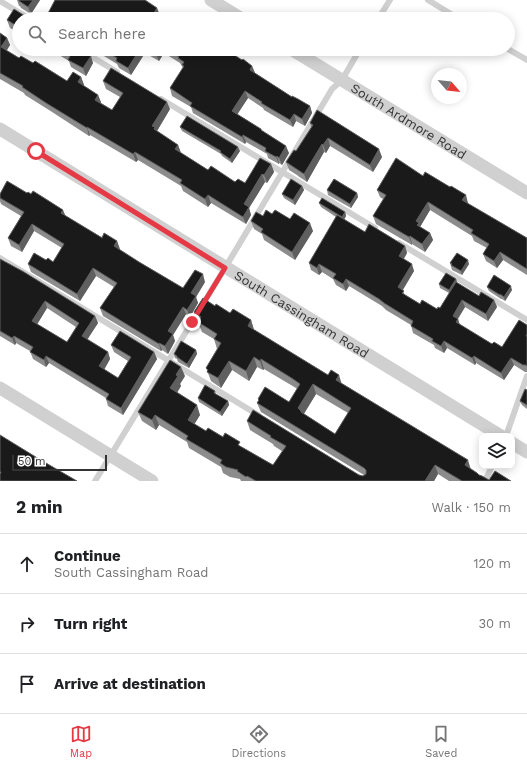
<!DOCTYPE html>
<html lang="en">
<head>
<meta charset="utf-8">
<style>
	body { margin:0; font-family:"Work Sans",sans-serif; background:#f6f6f6; color:#202124 }
	.controls { position:absolute; right:12px; bottom:12px; display:grid; overflow:hidden; border-radius:8px; box-shadow:0 2px 10px #0003 }
	.controls button { width:36px; height:36px; display:grid; place-items:center; padding:0; border:0; border-bottom:1px solid #e0e0e0; background:#fff; color:#202124; font:20px sans-serif }
	.compass { position:absolute; left:431px; top:68px; width:36px; height:36px; border-radius:50%; background:#fff; box-shadow:0 2px 10px #0003; rotate:118deg }
	.scale { position:absolute; left:12px; bottom:10px; width:95px; box-sizing:border-box; padding-left:4px; border:2px solid #333; border-top:0; font-size:11px; line-height:14px; white-space:nowrap; color:#333; -webkit-text-stroke:3px #fff; paint-order:stroke }
	.stop { position:absolute; width:12px; height:12px; margin:-9px; border:3px solid #e63946; border-radius:50%; background:#fff }
	.stop.end { background:#e63946; border-color:#fff; box-shadow:0 1px 4px #0008 }
	.list { margin:0; padding:0; list-style:none }
	h2 { display:flex; justify-content:space-between; align-items:center; height:52px; margin:0; padding:0 16px; font-size:17px }
	h2 small { font-size:13px; font-weight:400; color:#757577 }
	.list li { display:grid; grid-template-columns:26px 1fr auto; gap:12px; align-items:center; box-sizing:border-box; height:60px; padding:0 16px; border-top:1px solid #e0e0e0 }
	.list b { display:block; font-size:15px; white-space:nowrap }
	.list p { margin:0; font-size:13px; white-space:nowrap; color:#757577 }
	.list em { font-size:13px; font-style:normal; color:#757577 }
	.icon { flex:none; width:22px; height:22px; fill:none; stroke:currentColor; stroke-width:2; stroke-linecap:round; stroke-linejoin:round }
	.map { position:relative; flex:none; width:527px; height:481px; overflow:hidden }
	.search { position:absolute; background:#fff; box-shadow:0 2px 10px #0003; left:12px; right:12px; top:12px; height:44px; display:flex; align-items:center; gap:10px; box-sizing:border-box; padding:0 14px; border-radius:22px; color:#757577; font-size:15px }
	.sheet { height:232px; background:#fff }
	nav { display:flex; justify-content:space-around; align-items:center; box-sizing:border-box; height:56px; border-top:1px solid #e0e0e0; background:#fff; font-size:11px; color:#757577 }
	nav a { display:grid; justify-items:center; gap:2px }
	nav .on { color:#e63946 }
	.map>svg:first-child { display:block }
</style>
</head>
<body>
<div class="map">
<svg width="527" height="481" viewBox="0 0 527 481">
	<rect width="100%" height="100%" fill="#fff"/>
	<g fill="none" stroke-linecap="round" stroke-linejoin="round">
		<path stroke="#d0d0d0" stroke-width="6" d="M428,0L459,19
			M0,1L30,19
			M378,19L390,0
			M79,49L117,72
			M508,49L527,60
			M161,99L375,228
			M399,243L527,320
			M0,258L258,415
			M506,436L527,376
			M95,481L225,268L332,89L342,80L360,49
			M485,481L492,466"/>
		<g stroke="#d0d0d0" stroke-width="13">
			<path d="M211,0L242,19"/>
			<path id="s1" d="M291,49L527,193"/>
			<path id="s2" d="M0,129L501,436"/>
			<path d="M0,388L152,481"/>
			<path d="M512,443L527,452"/>
		</g>
	</g>
	<path fill="#8c8c8c" fill-rule="evenodd" d="M17,0H40L31,14L21,8L20,6H19Z
		M25,16L19,19V33L10,28L7,20Z
		M0,33L7,38L10,45L6,50L19,58L33,63L67,81L81,77L84,85V86L98,95L101,103L112,110L120,97L106,89L103,81L170,109L157,131L178,145L181,153L208,170L235,182L245,183L271,164L274,172L267,183L265,182L249,208L251,215L246,224L211,203L208,207L183,191L181,186L138,160L136,162L90,135L89,136L49,110L25,95L24,93L0,79Z
		M49,49H80L93,63L86,76L71,67L69,61Z
		M88,49H225L242,60L252,66L255,73L292,97L310,106L312,113L305,126L296,121L293,127L264,110L263,108L248,98L237,114L261,129L262,131L289,153L282,165L279,163V164L268,158L267,154L246,142L245,144L193,113L191,107L172,96L170,88L183,68L180,63L164,53L159,61L145,53L131,75L119,68L117,64L99,53L98,55Z
		M310,123L382,157L373,172L330,146L326,153L324,152L307,182L298,176L297,175L289,170L286,162L296,151L311,127Z
		M180,127L240,151L232,163L222,156L221,154L182,131Z
		M423,176L468,203V204L527,238V275L503,260L497,268L486,261L483,254L487,248L474,241L472,236L430,210L420,227L430,233L433,240L425,252L412,244V245L376,224L373,216L383,199L380,197L377,190Z
		M302,186L304,190L295,205L284,198L282,194Z
		M327,190L357,193L358,197L351,208L328,195Z
		M0,194L65,216L99,236L117,241L119,249L139,262L183,288L205,282L196,297L198,303L190,317L186,314L173,335L175,341L168,354L162,350L161,351L103,316L100,308L114,287L96,276L80,301L31,272L28,264L46,260L53,262L62,248L34,231L22,252L11,246L8,238L21,216L1,204L0,201Z
		M319,203L345,212L346,216L344,220L365,232L405,246L407,253L404,259L414,271L403,290L405,296L420,304L437,309L440,308L449,293L440,288L439,284L456,279L457,283L479,296L494,300L497,307L488,321L465,307L458,319L460,325L492,344L502,347L527,325V372H525L514,365L504,380L476,363L475,365L447,348L444,353L435,348L434,345L413,333L411,325L386,310L382,306L349,286L346,291L336,285L333,279L322,272L319,275L311,270L309,263L336,217L321,207Z
		M272,214L290,219L313,231L295,260L264,240L262,234L254,229L251,221Z
		M0,259L95,316L98,323L87,340L108,352L110,359L104,370L118,378L128,361L114,352L111,345L154,352L157,359L123,415L108,406L106,399V398L49,363L46,367L33,359L30,351L16,343L15,345L0,336ZM47,308L76,327L67,342L37,324Z
		M450,263L469,264L462,275L452,270Z
		M487,287L512,290L505,301L502,299H501L489,291Z
		M215,306L230,313L251,320L254,330L342,384L471,469L479,475L489,480L511,481H449L438,474L434,481H241L240,479L230,477L223,473L221,467L189,448L187,442L159,425L156,430L142,421L138,412L185,376L180,384L181,386L177,392L200,415L194,424L206,431L223,437L242,447L273,465L282,451L274,446L273,444L250,430L247,421L359,475L363,476L364,475L261,412L257,403L259,401L258,399L289,402L297,389L296,388L264,369L263,370L257,367L249,381L232,370L221,388L211,381L206,368L217,349L214,339L202,332L194,312ZM316,394L348,413L335,434L304,414Z
		M196,350L197,354L189,368L178,362L177,359L175,358L174,354Z
		M527,390V409L522,405L520,401Z
		M215,391L216,394L228,401L229,405L222,416L199,402L198,398Z"/>
	<path fill="#5f5f5f" d="M33,0H40L31,14L28,7Z
		M157,8L160,15L157,19L154,13Z
		M18,24L19,27V32L17,26Z
		M7,38L10,45L4,55L1,47Z
		M96,49H98L99,53L98,55Z
		M140,49H143L145,53L131,75L128,68Z
		M160,49H162L164,53L159,61L156,54Z
		M91,56L93,63L86,76L83,68Z
		M252,66L255,73L252,77L250,70Z
		M81,77L84,85L81,90L78,82Z
		M245,91L248,98L235,118L232,111Z
		M98,95L101,102L98,107L95,100Z
		M167,102L170,109L157,131L158,135L152,126Z
		M310,106L312,113L305,126L302,119Z
		M294,114L296,121L293,127L290,120Z
		M87,127L90,135L89,136L87,128Z
		M243,135L246,142L245,144L242,137Z
		M328,138L330,146L326,153L323,145Z
		M322,144L324,152L307,182L304,174Z
		M178,145L181,153L175,149Z
		M286,146L289,153L282,165L279,158Z
		M238,147L240,151L232,163L230,159Z
		M379,149L382,157L373,172L370,165Z
		M135,152L138,160L136,162L133,154Z
		M277,156L279,163V164L276,157Z
		M271,164L274,172L267,183L264,175Z
		M262,174L265,182L249,208L251,215L246,224L243,217L244,204Z
		M302,186L304,190L295,205L293,200Z
		M357,193L358,197L351,208L350,204Z
		M208,195L211,203L208,207L205,199Z
		M466,195L468,203L465,208L462,200Z
		M428,202L430,210L420,227V232L416,221Z
		M63,210L66,217L61,213Z
		M345,212L346,216L343,221L342,217Z
		M310,223L313,231L295,260L292,252Z
		M32,224L34,231L22,252L19,245Z
		M430,233L433,240L425,252L422,244Z
		M410,236L412,244V245L409,237Z
		M117,241L120,249L117,253L114,246Z
		M405,246L407,253L401,263L399,256Z
		M500,252L503,260L497,268L494,261Z
		M468,260L469,264L462,275L461,271Z
		M319,264L322,272L319,275L317,268Z
		M412,264L414,271L400,294L398,287Z
		M93,268L96,276L80,301L77,294Z
		M203,274L205,282L196,297L198,303L190,317L187,310L191,293Z
		M346,279L349,286L346,291L343,284Z
		M456,279L457,283L451,295L449,290Z
		M511,286L512,290L505,301L504,297Z
		M462,300L465,307L455,323L453,316Z
		M494,300L497,307L488,321L486,314Z
		M45,301L47,308L35,328L32,321Z
		M183,307L186,314L173,335L175,341L168,354L165,346L168,331Z
		M95,316L98,323L85,343L82,336Z
		M458,319L460,326L456,322Z
		M251,320L254,330L248,326Z
		M14,336L16,343L15,345L12,338Z
		M444,341L447,348L444,353L441,346Z
		M159,343L162,350L161,351L159,344Z
		M196,350L197,354L189,368L187,364Z
		M108,352L110,359L102,373L99,366Z
		M154,352L157,359L123,415L121,408Z
		M46,356L49,363L46,367L44,360Z
		M474,356L476,363L475,365L472,358Z
		M254,357L257,367L249,381L246,371Z
		M511,358L514,365L504,380L501,373Z
		M261,359L264,369L263,370L260,361Z
		M229,361L232,370L221,388L218,378Z
		M181,367L185,376L180,384L181,386L174,398L170,388L176,375Z
		M339,375L342,385L336,380Z
		M313,384L316,394L303,415L298,408Z
		M228,401L229,405L222,416L220,412Z
		M197,405L200,415L191,430L188,420Z
		M155,415L159,425L156,430L152,420Z
		M468,460L471,470L465,465Z
		M435,465L438,474L434,481H425Z"/>
	<path fill="#1a1a1a" stroke="#5f5f5f" fill-rule="evenodd" d="M19,0H33L28,7L19,1Z
		M55,0H145L157,8L154,13L165,19H45Z
		M14,9L25,16H29L33,19H19V25L18,24L17,26L7,20Z
		M0,33L7,38L1,47L19,58L21,56L33,63L35,61L67,81L73,72L81,77L78,82L98,95L95,100L112,110L123,93L103,81L111,68L167,102L152,126L155,127L154,129L178,145L175,149L208,170L211,166L235,182L238,179L245,183L260,158L271,164L264,175L262,174L244,204L249,207L243,217L208,195L205,199L180,183L182,180L135,152L133,154L87,127V128L46,103L22,87L23,86L0,73Z
		M59,49H80L91,56L83,68L68,60L70,56Z
		M102,49H140L128,68L116,61L117,58Z
		M148,49H160L156,54Z
		M166,49H225L242,60L243,59L252,66L250,70L292,97V96L298,99L310,106L302,119L294,114L290,120L261,103L262,102L245,91L232,111L261,129V130L286,146L279,158L277,156L276,157L265,151L266,148L243,135L242,137L190,106L192,103L170,88L184,66L182,65L184,62L178,58L179,57Z
		M317,110L379,149L370,165L328,138L323,145L322,144L304,174L286,162L294,150L296,151L313,125L310,123Z
		M187,116L238,147L230,159L220,152L221,151L180,127Z
		M396,158L423,176L425,172L450,187L451,186L466,195L462,200L527,238V269L500,252L494,261L483,254L489,244L471,233L473,230L428,202L416,221L419,223L417,225L430,233L422,244L410,236L409,237L373,216L386,195L377,190Z
		M291,179L302,186L293,200L282,194Z
		M334,179L357,193L350,204L327,190Z
		M7,181L27,193L28,192L31,194L33,191L41,196L63,210L61,213L99,236L102,238L104,233L117,241L114,246L139,262L183,288L195,270L203,274L191,293L196,296L187,310L183,307L168,331L173,334L165,346L159,343V344L100,308L117,283L93,268L77,294L28,264L34,253L46,260L48,258L53,262L64,244L32,224L19,245L8,238L24,212L0,198V194Z
		M322,198L345,212L342,217L319,203Z
		M266,210L272,214L275,210L290,219L294,213L310,223L292,252L261,232L263,229L251,221L256,212L263,216Z
		M337,215L365,232L369,224L405,246L399,256L412,264L398,287L404,291L402,293L420,304L422,300L437,309L438,307L440,308L456,282L479,296L481,292L494,300L486,314L462,300L453,316L458,319L456,322L492,344L494,342L502,347L519,320L527,325V334L526,336H527V366L526,365H523L511,358L501,373L474,356L472,358L444,341L441,346L432,341L433,339L411,326L413,321L384,303L379,299L346,279L343,284L333,278L336,274L319,264L317,268L309,263Z
		M457,253L468,260L461,271L451,265L452,264L450,263Z
		M0,259L24,272L95,316L82,336L108,352L99,366L118,378L131,357L111,345L120,331L154,352L121,408L106,399L109,394L46,356L44,360L30,352L33,347L14,336L12,338L0,331ZM45,301L79,323L67,342L32,321Z
		M446,273L456,279L449,290L439,284Z
		M494,275L511,286L504,297L500,294V295L487,287Z
		M203,298L215,306L216,304L230,313L233,309L251,320L248,326L328,375L331,370L339,375L336,380L468,460L465,465L477,473L479,475L482,476L489,480L495,471L511,481H462L435,465L425,481H256L247,476L246,477L237,471L238,470L226,467L220,463L222,460L186,439L188,436L155,415L152,420L138,412L170,360L181,367L176,375L178,376L170,388L197,405L188,420L206,431L208,428L223,437L225,433L240,442L238,445L273,465L286,446L270,437L271,436L247,421L253,410L359,475L363,476L366,474V470L364,468L257,403L259,400L258,399L265,387L289,402L300,384L293,379L261,359L260,361L254,357L246,371L229,361L218,378L207,372L208,370L206,368L221,343L214,339L217,334L198,322L201,317L194,312ZM313,384L351,408L335,434L301,412V411L298,408Z
		M181,341L196,350L187,364L177,357V356L174,354Z
		M205,385L215,391L214,393L228,401L220,412L198,398Z
		M525,389L527,390V405L520,401Z
		M0,435L39,459L77,481H0V474L1,472H0Z"/>
	<g fill="none" stroke-linecap="round" stroke-linejoin="round">
		<path stroke="#e63946" stroke-width="5" d="M36,151L225,268L192,322"/>
	</g>
	<g text-anchor="middle" stroke-width="4" stroke-linejoin="round" paint-order="stroke">
		<g font-size="13" fill="#333" stroke="#fff">
			<text dy="5" stroke="none"><textPath href="#s1" startOffset="138">South Ardmore Road</textPath></text>
			<text dy="5" stroke="none"><textPath href="#s2" startOffset="354">South Cassingham Road</textPath></text>
		</g>
	</g>
</svg>
<div class="controls">
<button><svg class="icon" aria-label="layers" viewBox="0 0 24 24"><path d="M12 4l9 5-9 5-9-5zM3 14l9 5 9-5"/></svg></button>
</div>
<svg class="compass" viewBox="-18 -18 36 36"><path d="M0-13l5 13h-10z" fill="#e53935"/><path d="M0 13l5-13h-10z" fill="#757577"/></svg>
<div class="scale">50 m</div>
<div class="stop" style="left:36px;top:151px"></div>
<div class="stop end" style="left:192px;top:322px"></div>
<div class="search"><svg class="icon" aria-label="search" viewBox="0 0 24 24"><circle cx="10" cy="10" r="6"/><path d="M15 15l6 6"/></svg>Search here</div>
</div>
<section class="sheet">
<h2>2 min<small>Walk · 150 m</small></h2>
<ul class="list">
<li><svg class="icon" aria-label="ahead" viewBox="0 0 24 24"><path d="M12 20V5M6 11l6-6 6 6"/></svg><div><b>Continue</b><p>South Cassingham Road</p></div><em>120 m</em></li>
<li><svg class="icon" aria-label="right" viewBox="0 0 24 24"><path d="M7 20v-9h11M14 6l5 5-5 5"/></svg><div><b>Turn right</b></div><em>30 m</em></li>
<li><svg class="icon" aria-label="arrive" viewBox="0 0 24 24"><path d="M6 21V4h12l-3 4 3 4H6"/></svg><div><b>Arrive at destination</b></div></li>
</ul>
</section>
<nav>
<a class="on"><svg class="icon" aria-label="map" viewBox="0 0 24 24"><path d="M3 6l6-2 6 2 6-2v14l-6 2-6-2-6 2zM9 4v14M15 6v14"/></svg>Map</a>
<a><svg class="icon" aria-label="directions" viewBox="0 0 24 24"><path d="M12 3l9 9-9 9-9-9zM9 14v-3h6M13 9l2 2-2 2"/></svg>Directions</a>
<a><svg class="icon" aria-label="saved" viewBox="0 0 24 24"><path d="M7 4h10v16l-5-4-5 4z"/></svg>Saved</a>
</nav>
</body>
</html>
